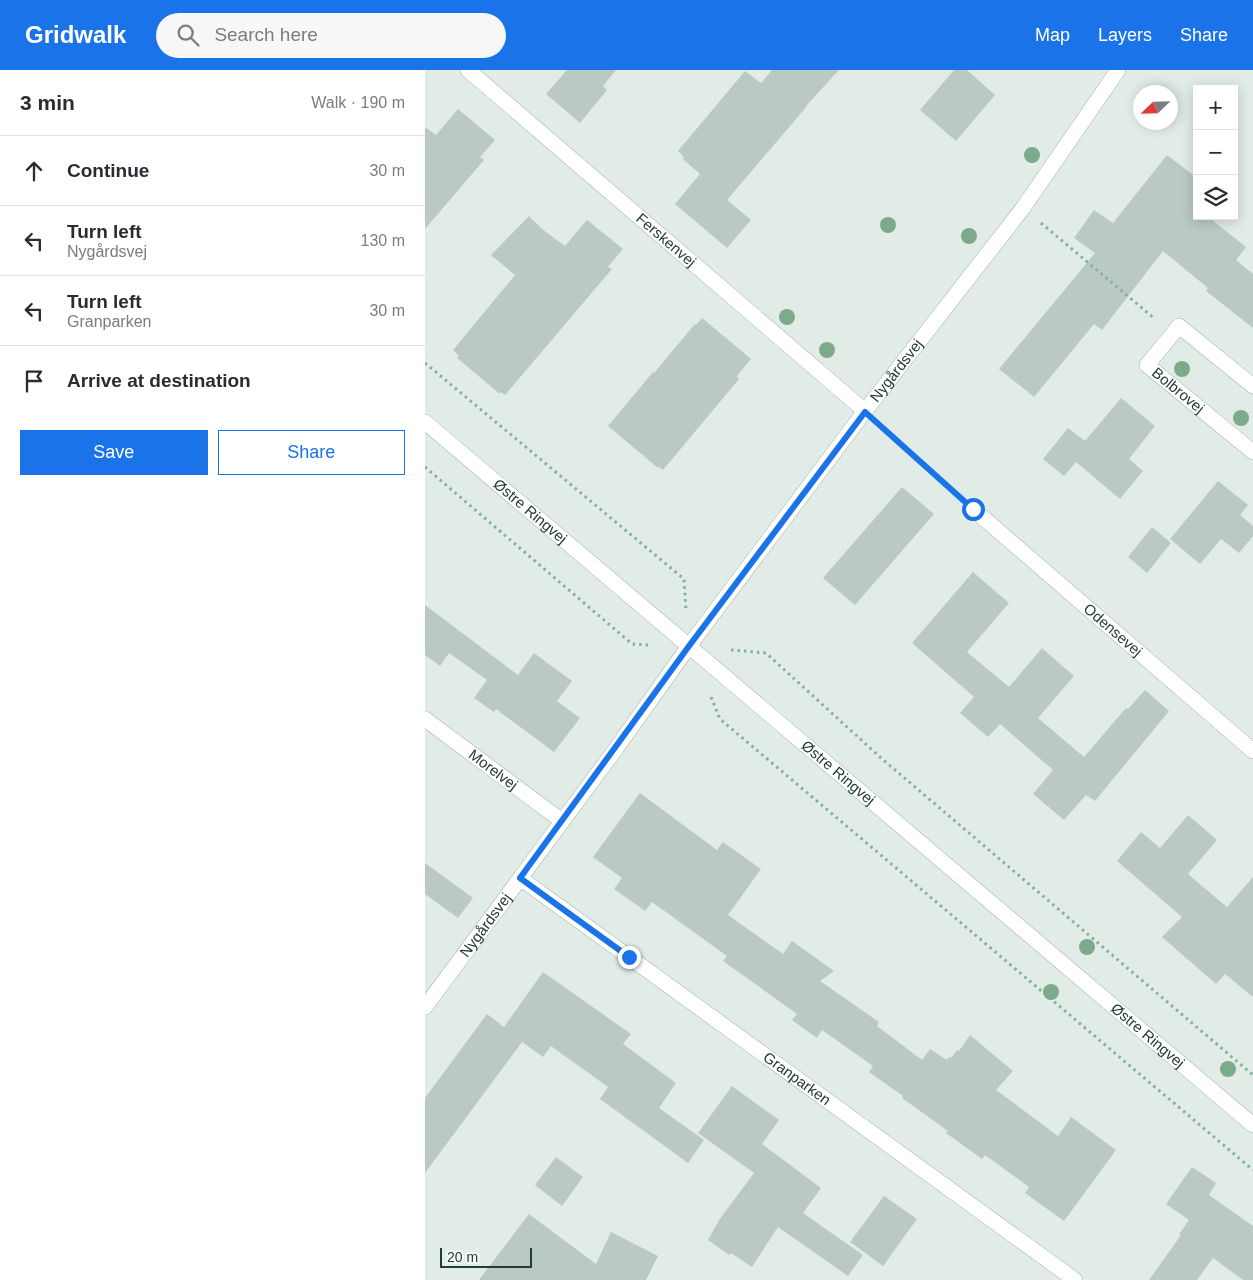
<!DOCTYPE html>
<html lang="en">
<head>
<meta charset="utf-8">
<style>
	body { margin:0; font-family:Arial,sans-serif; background:#f7f7f7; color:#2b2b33 }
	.controls { position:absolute; right:15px; top:15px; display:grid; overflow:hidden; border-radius:0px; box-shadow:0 2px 12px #0003 }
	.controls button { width:45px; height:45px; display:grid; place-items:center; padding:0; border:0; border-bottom:1px solid #e1e1e2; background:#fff; color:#2b2b33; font:25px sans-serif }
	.compass { position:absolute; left:708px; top:15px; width:45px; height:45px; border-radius:50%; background:#fff; box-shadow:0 2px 12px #0003; rotate:247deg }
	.scale { position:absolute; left:15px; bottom:12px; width:92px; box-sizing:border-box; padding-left:5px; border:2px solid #223d34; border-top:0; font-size:14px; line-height:18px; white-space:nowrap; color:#223d34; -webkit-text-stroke:4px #f2f9f5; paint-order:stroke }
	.stop { position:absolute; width:15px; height:15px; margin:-11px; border:4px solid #1a73e8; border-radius:50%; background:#fff }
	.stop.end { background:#1a73e8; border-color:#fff; box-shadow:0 1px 5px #0008 }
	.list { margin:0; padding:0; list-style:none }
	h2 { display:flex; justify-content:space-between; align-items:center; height:65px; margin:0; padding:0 20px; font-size:21px }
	h2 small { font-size:16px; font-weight:400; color:#7c7c81 }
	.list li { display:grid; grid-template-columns:32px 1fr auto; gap:15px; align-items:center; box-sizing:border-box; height:70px; padding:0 20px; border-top:1px solid #e1e1e2 }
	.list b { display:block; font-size:19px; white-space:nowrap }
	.list p { margin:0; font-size:16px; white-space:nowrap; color:#7c7c81 }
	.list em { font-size:16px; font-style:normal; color:#7c7c81 }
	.actions { display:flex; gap:10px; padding:15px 20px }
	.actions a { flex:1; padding:11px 0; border:1px solid #1a73e8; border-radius:0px; text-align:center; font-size:18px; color:#1a73e8 }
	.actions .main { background:#1a73e8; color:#fff }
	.icon { flex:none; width:28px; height:28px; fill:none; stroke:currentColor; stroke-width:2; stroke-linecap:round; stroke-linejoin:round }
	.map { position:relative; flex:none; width:828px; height:1210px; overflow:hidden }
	header { display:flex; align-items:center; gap:30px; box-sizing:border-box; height:70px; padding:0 25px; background:#1a73e8; color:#fff }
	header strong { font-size:24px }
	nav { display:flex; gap:28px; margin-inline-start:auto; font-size:18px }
	.search { width:350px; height:45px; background:#f7f7f7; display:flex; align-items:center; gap:12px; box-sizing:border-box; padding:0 18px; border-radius:28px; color:#7c7c81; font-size:19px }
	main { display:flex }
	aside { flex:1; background:#fff }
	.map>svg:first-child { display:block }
</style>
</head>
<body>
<header>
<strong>Gridwalk</strong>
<div class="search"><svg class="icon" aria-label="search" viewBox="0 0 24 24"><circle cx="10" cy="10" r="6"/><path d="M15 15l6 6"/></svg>Search here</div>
<nav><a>Map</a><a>Layers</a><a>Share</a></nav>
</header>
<main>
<aside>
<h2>3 min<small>Walk · 190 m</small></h2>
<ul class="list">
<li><svg class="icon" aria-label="ahead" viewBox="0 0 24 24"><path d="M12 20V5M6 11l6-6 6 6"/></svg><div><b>Continue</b></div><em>30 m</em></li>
<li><svg class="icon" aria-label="left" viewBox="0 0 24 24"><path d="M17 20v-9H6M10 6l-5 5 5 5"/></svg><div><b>Turn left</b><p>Nygårdsvej</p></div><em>130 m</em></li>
<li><svg class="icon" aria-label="left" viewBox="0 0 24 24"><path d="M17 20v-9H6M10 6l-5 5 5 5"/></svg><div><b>Turn left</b><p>Granparken</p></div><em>30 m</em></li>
<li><svg class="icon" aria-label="arrive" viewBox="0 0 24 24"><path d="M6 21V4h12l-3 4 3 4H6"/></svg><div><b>Arrive at destination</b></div></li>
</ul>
<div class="actions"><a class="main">Save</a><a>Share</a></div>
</aside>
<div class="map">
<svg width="828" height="1210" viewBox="0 0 828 1210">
	<rect width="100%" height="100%" fill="#e2ece7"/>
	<path fill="#bacac2" d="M142,0H191L178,16L182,20L155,53L121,24Z
		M347,0H414L381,36H382L302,130L326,150L302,178L250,134L275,104L258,89L259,87L253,81L320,1L336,13Z
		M529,0H542L570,25L531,71L495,40Z
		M33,39L70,70L55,87L59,90L0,159V57L11,65Z
		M742,85L772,108V146H782L821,177L811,190L828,204V258L781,221L783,218L738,181L677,260L669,254L609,327L574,299L670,183L649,168L669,140L688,153Z
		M104,146L117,159L140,176L162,150L198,179L183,197L187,199L80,325L76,322L75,324L32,288L34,286L28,280L90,205L66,185Z
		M277,248L326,289L312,306L314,309L238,400L234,397L233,398L183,356L228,302L229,303L270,254L271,255Z
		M696,328L730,356L704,389L718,401L695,429L651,392L639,406L618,389L643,358L660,371Z
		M793,411L823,435L815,445L828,456V466L814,483L796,469L775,494L745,469Z
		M477,417L509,444L430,535L398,508Z
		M727,457L746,473L722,503L703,487Z
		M548,502L584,533L542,582L584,617L617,578L649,606L613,648L659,687L701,638L703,639L720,620L744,641L670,731L661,725L639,750L608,724L628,700L575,654L563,667L535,643L549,627L487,573Z
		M0,535L93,605L109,583L147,611L132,631L155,648L129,682L71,639L69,642L49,628L62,610L24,583L15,596L0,585Z
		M215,723L292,780L298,772L336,799L303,845L358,884L367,871L409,901L395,911L454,952L452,956L497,990L505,979L522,990L524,987L526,988L532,980L534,981L545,965L588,1001L571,1020L633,1066L646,1047L691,1080L639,1151L600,1123L604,1117L560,1085L557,1089L521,1063L523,1061L477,1028L478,1026L444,1002L448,996L397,960L392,968L367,950L372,944L298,891L302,886L227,832L220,841L189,819L197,808L168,787Z
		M763,745L792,770L763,804L802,837L828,807V927L800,904L791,914L737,867L757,847L692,791L716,762L735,778Z
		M0,793L48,828L33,848L0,824Z
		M118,902L206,964L198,974L251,1013L234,1038L279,1070L263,1093L175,1029L183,1017L126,976L118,987L97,972L0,1103V1028L62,944L79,957Z
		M307,1016L354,1050L337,1074L396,1118L378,1143L438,1185L423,1206L353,1157L327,1197L306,1183L304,1185L283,1170L294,1150L329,1103L273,1063Z
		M131,1087L158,1107L137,1136L110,1115Z
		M767,1097L791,1113L784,1125L828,1156V1210H818L788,1188L772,1210H724L756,1165L754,1164L764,1150L741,1134Z
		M459,1126L492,1149L458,1196L425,1172Z
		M104,1144L171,1194L186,1162L233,1186L221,1210H54Z"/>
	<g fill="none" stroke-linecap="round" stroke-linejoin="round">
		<defs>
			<g id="minor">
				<path id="s1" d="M43,0L440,341"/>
				<path id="s2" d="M828,316L754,256L722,295L828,382"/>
				<path id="s3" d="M548,439L828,681"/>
				<path id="s4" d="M0,649L137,751"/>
				<path id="s5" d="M95,808L650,1210"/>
				<path id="s6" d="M0,937L190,680L264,576L440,341L598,138L693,0"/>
			</g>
			<g id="tertiary">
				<path id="s7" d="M0,352L828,1055"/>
			</g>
		</defs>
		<use href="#minor" stroke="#a5b4ae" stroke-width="16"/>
		<use href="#tertiary" stroke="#a5b4ae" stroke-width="16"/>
		<path stroke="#82b09e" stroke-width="3" stroke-dasharray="2.5 4" stroke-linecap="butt" d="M616,153L730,249
			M0,293L259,509L261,541
			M457,357L531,424
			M0,397L207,574L225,575
			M306,580L341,583L456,688L828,1005
			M286,627L295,649L828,1100"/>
		<use href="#minor" stroke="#fff" stroke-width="15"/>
		<use href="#tertiary" stroke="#fff" stroke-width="15"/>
	</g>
	<g fill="#7eaa8c">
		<circle cx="607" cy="85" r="8"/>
		<circle cx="463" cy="155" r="8"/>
		<circle cx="544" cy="166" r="8"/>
		<circle cx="362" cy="247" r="8"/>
		<circle cx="402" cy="280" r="8"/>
		<circle cx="757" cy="299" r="8"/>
		<circle cx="816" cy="348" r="8"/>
		<circle cx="662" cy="877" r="8"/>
		<circle cx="626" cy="922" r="8"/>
		<circle cx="803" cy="999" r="8"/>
	</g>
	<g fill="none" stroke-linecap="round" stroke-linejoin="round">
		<path stroke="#1a73e8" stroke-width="6" d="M204,887L95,808L264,576L440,342L548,439"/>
	</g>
	<g text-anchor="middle" stroke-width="4" stroke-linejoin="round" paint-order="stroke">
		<g font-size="15" fill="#223d34" stroke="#f2f9f5">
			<text dy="5" stroke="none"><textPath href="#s1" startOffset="261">Ferskenvej</textPath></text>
			<text dy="5" stroke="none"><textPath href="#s6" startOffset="792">Nygårdsvej</textPath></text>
			<text dy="5" stroke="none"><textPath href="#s2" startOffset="186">Bolbrovej</textPath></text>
			<text dy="5" stroke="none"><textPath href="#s7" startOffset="138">Østre Ringvej</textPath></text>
			<text dy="5" stroke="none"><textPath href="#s3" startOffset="185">Odensevej</textPath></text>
			<text dy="5" stroke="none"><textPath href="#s4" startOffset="85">Morelvej</textPath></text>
			<text dy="5" stroke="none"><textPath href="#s7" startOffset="542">Østre Ringvej</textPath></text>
			<text dy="5" stroke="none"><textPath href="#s6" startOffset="102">Nygårdsvej</textPath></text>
			<text dy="5" stroke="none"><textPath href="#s7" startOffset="948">Østre Ringvej</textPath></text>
			<text dy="5" stroke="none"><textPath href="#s5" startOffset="342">Granparken</textPath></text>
		</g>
	</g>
</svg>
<div class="controls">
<button>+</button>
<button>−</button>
<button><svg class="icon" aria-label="layers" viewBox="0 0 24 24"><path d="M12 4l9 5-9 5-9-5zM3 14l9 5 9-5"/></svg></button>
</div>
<svg class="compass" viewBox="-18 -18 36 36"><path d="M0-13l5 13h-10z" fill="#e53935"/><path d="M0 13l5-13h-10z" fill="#7c7c81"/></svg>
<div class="scale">20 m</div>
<div class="stop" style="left:548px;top:439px"></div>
<div class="stop end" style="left:204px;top:887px"></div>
</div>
</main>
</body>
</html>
